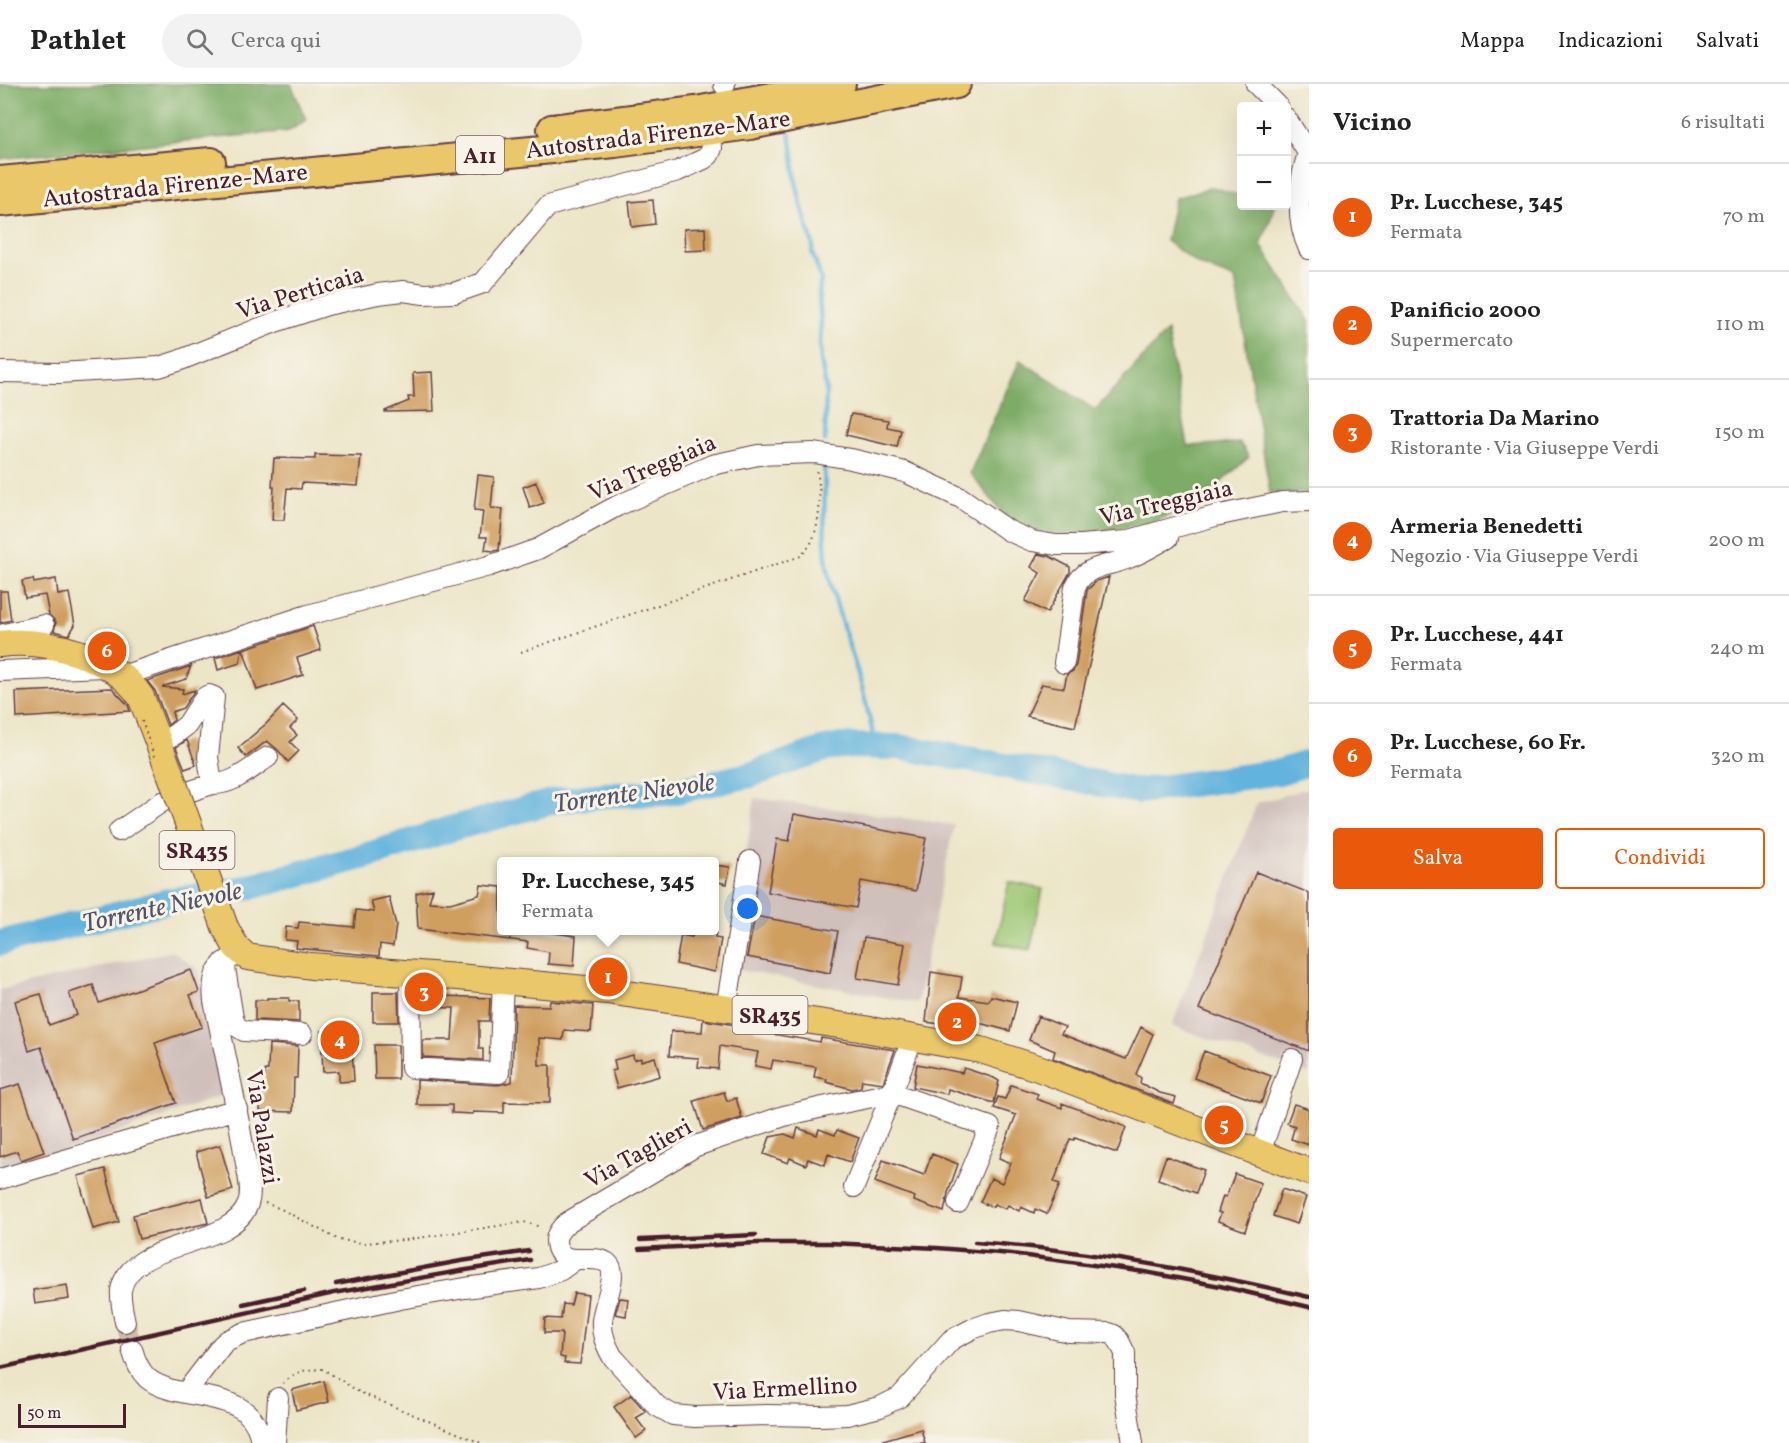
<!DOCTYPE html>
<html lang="it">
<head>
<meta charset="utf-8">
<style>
	body { margin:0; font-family:Vollkorn,serif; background:#f2f2f2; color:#222 }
	.controls { position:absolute; right:18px; top:18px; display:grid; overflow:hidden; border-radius:6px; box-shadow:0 6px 24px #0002 }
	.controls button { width:54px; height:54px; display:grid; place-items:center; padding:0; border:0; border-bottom:2px solid #e0e0e0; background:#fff; color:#222; font:30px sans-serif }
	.scale { position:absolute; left:18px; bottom:15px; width:108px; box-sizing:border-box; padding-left:6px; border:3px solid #4a1f2b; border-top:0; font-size:16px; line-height:21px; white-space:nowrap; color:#4a1f2b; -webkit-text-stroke:4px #f7f3e8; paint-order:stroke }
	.you { position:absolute; left:748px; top:825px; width:21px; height:21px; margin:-15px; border:4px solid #fff; border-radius:50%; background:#1a73e8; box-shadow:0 0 0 9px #1a73e833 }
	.badge { display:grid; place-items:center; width:39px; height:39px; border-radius:50%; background:#ea580c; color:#fff; font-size:20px; font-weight:700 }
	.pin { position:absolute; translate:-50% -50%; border:3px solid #fff; box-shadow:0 2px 6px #0006 }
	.popup { position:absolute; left:497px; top:773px; width:222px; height:78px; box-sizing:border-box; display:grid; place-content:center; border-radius:6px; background:#fff; filter:drop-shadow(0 2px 4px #0005); font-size:20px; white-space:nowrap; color:#767676 }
	.popup b { font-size:22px; color:#222 }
	.popup::after { content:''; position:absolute; left:50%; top:100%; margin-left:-12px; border:12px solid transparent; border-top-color:#fff }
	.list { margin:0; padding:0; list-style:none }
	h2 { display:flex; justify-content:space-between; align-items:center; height:78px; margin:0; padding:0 24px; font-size:26px }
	h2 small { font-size:20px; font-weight:400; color:#767676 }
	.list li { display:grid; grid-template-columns:39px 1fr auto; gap:18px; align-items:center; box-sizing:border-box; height:108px; padding:0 24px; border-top:2px solid #e0e0e0 }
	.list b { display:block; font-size:22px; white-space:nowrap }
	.list p { margin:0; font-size:20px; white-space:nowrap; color:#767676 }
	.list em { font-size:20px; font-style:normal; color:#767676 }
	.actions { display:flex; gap:12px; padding:18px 24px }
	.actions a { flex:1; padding:14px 0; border:2px solid #ea580c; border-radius:6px; text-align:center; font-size:21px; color:#ea580c }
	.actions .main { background:#ea580c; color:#fff }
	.icon { flex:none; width:33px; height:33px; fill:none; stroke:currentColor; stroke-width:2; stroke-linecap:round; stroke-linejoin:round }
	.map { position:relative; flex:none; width:1309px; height:1359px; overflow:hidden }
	header { display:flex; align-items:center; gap:36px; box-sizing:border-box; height:84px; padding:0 30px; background:#fff; border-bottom:2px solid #e0e0e0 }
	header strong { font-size:28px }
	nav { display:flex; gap:33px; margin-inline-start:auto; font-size:21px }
	.search { width:420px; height:54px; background:#f2f2f2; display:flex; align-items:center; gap:15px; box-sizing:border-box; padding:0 21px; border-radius:33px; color:#767676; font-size:22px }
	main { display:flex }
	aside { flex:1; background:#fff }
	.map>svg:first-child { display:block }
</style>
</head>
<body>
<header>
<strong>Pathlet</strong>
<div class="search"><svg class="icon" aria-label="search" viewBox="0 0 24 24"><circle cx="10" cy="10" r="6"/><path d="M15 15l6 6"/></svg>Cerca qui</div>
<nav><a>Mappa</a><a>Indicazioni</a><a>Salvati</a></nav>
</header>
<main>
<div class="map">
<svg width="1309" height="1359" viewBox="0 0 1309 1359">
	<rect width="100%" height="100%" fill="#f7f3e8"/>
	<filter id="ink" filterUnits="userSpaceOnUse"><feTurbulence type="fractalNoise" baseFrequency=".0167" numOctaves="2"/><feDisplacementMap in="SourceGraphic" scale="12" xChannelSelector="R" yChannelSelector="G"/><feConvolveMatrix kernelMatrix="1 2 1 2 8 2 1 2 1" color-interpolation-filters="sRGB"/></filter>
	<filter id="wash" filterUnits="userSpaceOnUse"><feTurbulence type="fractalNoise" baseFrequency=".008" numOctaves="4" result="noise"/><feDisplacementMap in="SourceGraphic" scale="24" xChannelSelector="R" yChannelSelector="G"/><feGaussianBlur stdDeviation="1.35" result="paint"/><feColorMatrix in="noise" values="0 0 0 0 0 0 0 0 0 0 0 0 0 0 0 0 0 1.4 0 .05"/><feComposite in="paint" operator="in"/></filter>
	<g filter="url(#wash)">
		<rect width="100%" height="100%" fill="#ece5c7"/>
		<path fill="#d0c0bc" d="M1309,704V990L1172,942L1257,719Z
			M755,714L954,741L917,919L728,884Z
			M172,867L199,886L223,1011L54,1071L0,1088V906Z"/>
		<path fill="#9cc875" stroke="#737450" stroke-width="1.5" d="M1009,798L1043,805L1030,866L996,859Z"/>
		<path fill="#7dac66" stroke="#646648" stroke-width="1.5" d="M0,0H291L306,36L289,47L0,75Z
			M1212,103L1241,112L1242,122H1275L1261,161L1309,237V409H1270L1235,195L1198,180L1166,157L1175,114Z
			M1167,247L1188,362L1240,359L1249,373L1202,415L1152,439L1067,451L1014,443L970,389L1020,276L1095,326Z"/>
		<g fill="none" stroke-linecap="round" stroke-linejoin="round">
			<path stroke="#62b3dd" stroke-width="4.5" d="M789,50C794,63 793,78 795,92C799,116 806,138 813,161L812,168L821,194L819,210L821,239L820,260L821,276L826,305L825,357
				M824,381C826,414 822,449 827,481C834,522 850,561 861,600C867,621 871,642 876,663"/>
			<path stroke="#62b3dd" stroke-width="26" d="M0,859L168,817L246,804L362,773L457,743L555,717L604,711L666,709L750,691L821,666L841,662L899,663L958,673L1139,707L1279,688L1309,679"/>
		</g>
		<g id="blocks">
			<path fill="#cf9f61" d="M653,116L655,140L632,143L629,118Z
				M705,144L706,166L685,167L684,145Z
				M432,288L434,327L385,328V327L409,317L408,313H414L413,289Z
				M851,330L888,336L887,343L901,346L897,363L846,351Z
				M315,371L361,372L358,402L302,399L301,405L287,404L284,436H272L274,403H272L274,374L315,375Z
				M478,391L494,393L491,424L503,425L499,466L494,467L485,466L487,453H480L483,427L474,426Z
				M536,398L544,419L530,424L523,403Z
				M1038,470L1049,472L1070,483V488L1047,529L1025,517L1040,489L1031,483Z
				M1109,493L1075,643L1027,632L1042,600L1064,604L1067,590L1073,587L1076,581L1087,506L1097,497Z
				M33,495L34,499L56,495L58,511L69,509L75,541L69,551L54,547L56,538L49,531L45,511L25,514L22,497Z
				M0,507H7L11,536L0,539Z
				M313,542L321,566L297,574L303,591L257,606L243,565Z
				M242,565L240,579L218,586L215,574Z
				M191,582L186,595L162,603L183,605L182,610L195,606L183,624L172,628L174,636L168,641L155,607L147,597Z
				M112,604L128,621L130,627L17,634L16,608Z
				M283,622L298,636L290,644L297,651L290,658L299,667L288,678L278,666L267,657L246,673L238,664L267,639Z
				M187,656L196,681L185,685L176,663Z
				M794,730L926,754L916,807L861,797L856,824L768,808L777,755L789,757Z
				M714,781L730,783L727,800L714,797Z
				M1256,788L1309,809V967L1199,925Z
				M481,801L501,803V846H532L576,852L574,882L548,880L549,868L527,864L528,858L418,845L416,809L433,805L429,818L450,819L479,811Z
				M389,813L396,841L393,862L380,860L379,872L296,864L297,857L285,856L286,843L298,844L299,838L354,843L356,826L374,828L371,817Z
				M755,832L838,847L830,889L747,873Z
				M693,846H716L715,854L721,855L715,888L676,880L681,851L692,853Z
				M864,853L905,860L898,901L857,894Z
				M191,886L199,908L190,911L202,943L155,959L176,1019L73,1055L41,963L29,967L15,917L41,910L49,941L77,931L69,909L93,901L99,919Z
				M931,888L962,893L959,913L989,917L991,912L1017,918L1010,947L979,939L978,945L926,938Z
				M422,905L445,907V912L490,914L489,937H479V965H483V976L423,973V956H452L454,924L422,923Z
				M373,908H398L399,938H373Z
				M267,914H289V917H299V938L255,936V916H267Z
				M550,917L593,921L591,948L564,946L563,956L539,954V981H550V1019L504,1018V1029L473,1028V1030L452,1029V1021H417V996L498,1001L512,998L514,921L549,922Z
				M1038,932L1065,943L1061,950L1126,975L1141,943L1153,950L1136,990L1141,994L1140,999L1160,1009L1176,1013L1174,1020L1053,974L1055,967L1029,956Z
				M703,936L755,944L754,947L820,958L821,954L895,966L883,999L862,996L861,1003L852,1005L826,998L827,995L814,993L816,983L773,976L771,985L755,982L758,968L720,962L718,985L698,983L699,974L669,972L671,947L702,948Z
				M351,946L354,997L339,998V987L323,988L321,947Z
				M269,960L298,962L297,994H294L293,1028L260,1027L261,1010H264L265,986H268Z
				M374,961H398V995H375Z
				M1204,967L1271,992L1261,1019L1194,994Z
				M633,971L634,976L641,974V977L655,973L660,992L617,1004L612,987L616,986L614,976Z
				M917,980L962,989L964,984L994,994L999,997L994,1019L948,1005L947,1010L913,1003Z
				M20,1000L44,1068L21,1076L17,1067L0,1073V1006Z
				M1011,1001L1038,1010L1036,1015L1062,1024V1019L1126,1043L1117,1069L1075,1054L1074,1056L1070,1055L1054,1098L1060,1100L1047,1130L1035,1125L1034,1129L1021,1123L1019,1127L1008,1121L1006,1125L994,1120L993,1123L980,1118L991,1094L1002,1099L1011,1079L999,1074L1016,1031L994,1024L998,1013L1005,1015Z
				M724,1008L727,1017L736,1014L742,1034L703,1046L694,1017Z
				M1294,1020L1309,1025V1061L1291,1055L1295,1042L1287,1039Z
				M798,1044L817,1051L819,1045L835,1051L837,1046L859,1054L850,1078L828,1070L825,1081L808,1075L806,1081L790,1074L788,1079L764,1070L770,1053L785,1050L795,1054Z
				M220,1061L233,1106L208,1113L196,1068Z
				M932,1070L958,1080L948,1109L944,1128L914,1117L915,1113L875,1098L883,1076L924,1091Z
				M1166,1072L1204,1086L1196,1109L1158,1095Z
				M105,1085L119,1138L93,1145L78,1092Z
				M1235,1090L1261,1099L1245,1147L1218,1137L1221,1129L1218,1128L1223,1112L1226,1113Z
				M1282,1105L1306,1113L1297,1140L1273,1132Z
				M202,1114L208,1139L139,1155L133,1131Z
				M67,1201L69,1215L35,1220L33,1206Z
				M574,1209L588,1211L580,1280L564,1279L565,1274L560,1273L562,1249H544L545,1234L561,1235L563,1220L571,1221Z
				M620,1214L628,1215L626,1232L615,1230Z
				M324,1297L329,1318L296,1326L292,1306Z
				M631,1311L646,1328L636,1334L646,1347L636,1354L614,1323Z
				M921,1345L925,1359H884L883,1356Z"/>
		</g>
	</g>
	<g filter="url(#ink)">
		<use href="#blocks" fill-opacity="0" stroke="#623d42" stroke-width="1.5"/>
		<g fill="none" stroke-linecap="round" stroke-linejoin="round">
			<path stroke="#ccbda8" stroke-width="20" stroke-dasharray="20 10" stroke-linecap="butt" d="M125,1238L132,1265"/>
			<defs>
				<path id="minor" d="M1256,0L1278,22
					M724,1L725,0
					M1286,34L1308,69
					M1309,67C1298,97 1295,136 1309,165
					M0,288L59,289L159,283L178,277L275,238L327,221L378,210L403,207L424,210L454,209L483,199L548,122L678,87L704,75L709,71L712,64
					M0,551L44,541
					M1064,579L1075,503C1086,480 1108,483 1129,474C1142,469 1155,461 1168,454
					M0,587L105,583
					M122,592L308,531L489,482L538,465L617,422L712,381L758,371L814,369L851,375L905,388L961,414L1009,447L1032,457L1056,461H1082L1126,457L1215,432L1282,418L1309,417
					M158,659L174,651L187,641L205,613L209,611L214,613L208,673L212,700L185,709
					M212,700C233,701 251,684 268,673
					M119,747L162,718
					M224,878L233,934L236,942L244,947L302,950
					M410,889L411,984L499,989L503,897
					M726,925L750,777
					M1260,1069L1292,975
					M0,1095L237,1025
					M854,1103L892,1009L913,953
					M958,1119L990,1043L892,1009L823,1023L784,1032L696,1062L568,1138C562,1143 556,1149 556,1157C558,1190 598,1164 610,1182C617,1193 603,1223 602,1237C601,1250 606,1261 612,1272L657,1322L673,1331L695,1333L767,1331L820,1332L847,1331L880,1323L900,1313L951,1256L972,1245L989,1239L1005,1236L1019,1237L1069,1248L1109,1249L1114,1251L1119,1257L1125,1269V1310L1133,1359
					M125,1238C123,1228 120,1217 121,1206C130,1155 232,1165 248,1120C253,1106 247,1088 245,1074C237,1022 225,970 214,917C211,890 217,879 242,869
					M132,1265C135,1276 139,1286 147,1294C179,1321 255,1300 261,1359
					M186,1308L222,1261L228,1256L243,1249L400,1215L465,1204L539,1194L561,1186L576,1175
					M275,1359L278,1314"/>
				<path id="major" d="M0,560C46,554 114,572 141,613L170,689
					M225,843L236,863L247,873L311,882L458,893L607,907L859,944L981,966L1038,984L1309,1088"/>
				<path id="highway" d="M552,45L696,27L841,0
					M0,97L211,78
					M0,118L615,59L750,41L956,0"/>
			</defs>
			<use href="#minor" stroke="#623d42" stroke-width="22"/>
			<use href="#major" stroke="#623d42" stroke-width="28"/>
			<use href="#highway" stroke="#623d42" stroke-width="32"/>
			<path stroke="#623d42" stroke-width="2" stroke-dasharray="1.5 4.5" stroke-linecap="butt" d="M521,568L801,472C805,467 810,462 812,457C821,436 821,408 817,386
				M265,1119L281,1125L339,1156L364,1159L405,1156L524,1138L537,1142L541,1145
				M283,1299L295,1290L306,1286L323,1285L359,1308L481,1359"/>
			<use href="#minor" stroke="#fff" stroke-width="20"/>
			<use href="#major" stroke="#eac769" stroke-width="26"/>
			<use href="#highway" stroke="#eac769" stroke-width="28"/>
			<path stroke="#4a1f2b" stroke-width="4.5" d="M640,1156L756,1151
				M975,1158C1088,1166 1199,1187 1309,1213
				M639,1165L757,1159H829L937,1164L1012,1170L1145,1188L1220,1202L1309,1223
				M336,1200L461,1177L529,1167
				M243,1220L304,1207
				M0,1284L334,1209L460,1187L530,1176"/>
			<defs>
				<path id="major-bridge" d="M170,689L225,843"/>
			</defs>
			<use href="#major-bridge" stroke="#623d42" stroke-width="28" stroke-linecap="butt"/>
			<path stroke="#623d42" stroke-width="2" stroke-dasharray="1.5 4.5" stroke-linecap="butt" d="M142,637L155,675"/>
			<use href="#major-bridge" stroke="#eac769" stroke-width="26"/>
		</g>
	</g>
	<g text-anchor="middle" stroke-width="6" stroke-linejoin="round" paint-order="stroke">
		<g fill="#f7f3e8" stroke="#7e5f64" stroke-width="1.5">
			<rect x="456" y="52" width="48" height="38" rx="4.5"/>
			<rect x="159.5" y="747" width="75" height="38" rx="4.5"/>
			<rect x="732.5" y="912" width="75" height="38" rx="4.5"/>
		</g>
		<g font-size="22" font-weight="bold" fill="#4a1f2b">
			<text x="480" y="79">A11</text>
			<text x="197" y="774">SR435</text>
			<text x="770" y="939">SR435</text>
		</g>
		<g font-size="24" fill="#4a1f2b" stroke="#f7f3e8">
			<text transform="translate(658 50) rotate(-7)" y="8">Autostrada Firenze-Mare</text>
			<text transform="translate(175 101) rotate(-6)" y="8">Autostrada Firenze-Mare</text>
			<text transform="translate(300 208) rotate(-17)" y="8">Via Perticaia</text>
			<text transform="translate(652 383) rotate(-23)" y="8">Via Treggiaia</text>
			<text transform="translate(1166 418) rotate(-13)" y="8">Via Treggiaia</text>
			<text transform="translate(263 1043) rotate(81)" y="8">Via Palazzi</text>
			<text transform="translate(638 1069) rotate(-29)" y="8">Via Taglieri</text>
			<text transform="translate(785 1304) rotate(-3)" y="8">Via Ermellino</text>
		</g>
		<g font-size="26" font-style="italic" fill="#525369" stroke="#f7f3e8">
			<text transform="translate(634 708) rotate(-8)" y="9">Torrente Nievole</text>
			<text transform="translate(162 822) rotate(-12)" y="9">Torrente Nievole</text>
		</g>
	</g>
</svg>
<div class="controls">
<button>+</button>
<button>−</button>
</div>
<div class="scale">50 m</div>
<div class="you"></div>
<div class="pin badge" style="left:608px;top:893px">1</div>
<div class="popup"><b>Pr. Lucchese, 345</b>Fermata</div>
<div class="pin badge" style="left:957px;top:938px">2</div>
<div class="pin badge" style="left:424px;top:908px">3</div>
<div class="pin badge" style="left:340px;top:956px">4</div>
<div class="pin badge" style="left:1224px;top:1041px">5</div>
<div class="pin badge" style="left:107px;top:567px">6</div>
</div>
<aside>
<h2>Vicino<small>6 risultati</small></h2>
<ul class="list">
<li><span class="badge">1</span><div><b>Pr. Lucchese, 345</b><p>Fermata</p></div><em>70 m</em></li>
<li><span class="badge">2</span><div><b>Panificio 2000</b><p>Supermercato</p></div><em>110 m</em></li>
<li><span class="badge">3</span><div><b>Trattoria Da Marino</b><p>Ristorante · Via Giuseppe Verdi</p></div><em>150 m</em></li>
<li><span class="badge">4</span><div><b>Armeria Benedetti</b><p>Negozio · Via Giuseppe Verdi</p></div><em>200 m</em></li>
<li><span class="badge">5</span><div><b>Pr. Lucchese, 441</b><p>Fermata</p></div><em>240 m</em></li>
<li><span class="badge">6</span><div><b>Pr. Lucchese, 60 Fr.</b><p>Fermata</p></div><em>320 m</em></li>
</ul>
<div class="actions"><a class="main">Salva</a><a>Condividi</a></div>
</aside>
</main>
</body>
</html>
